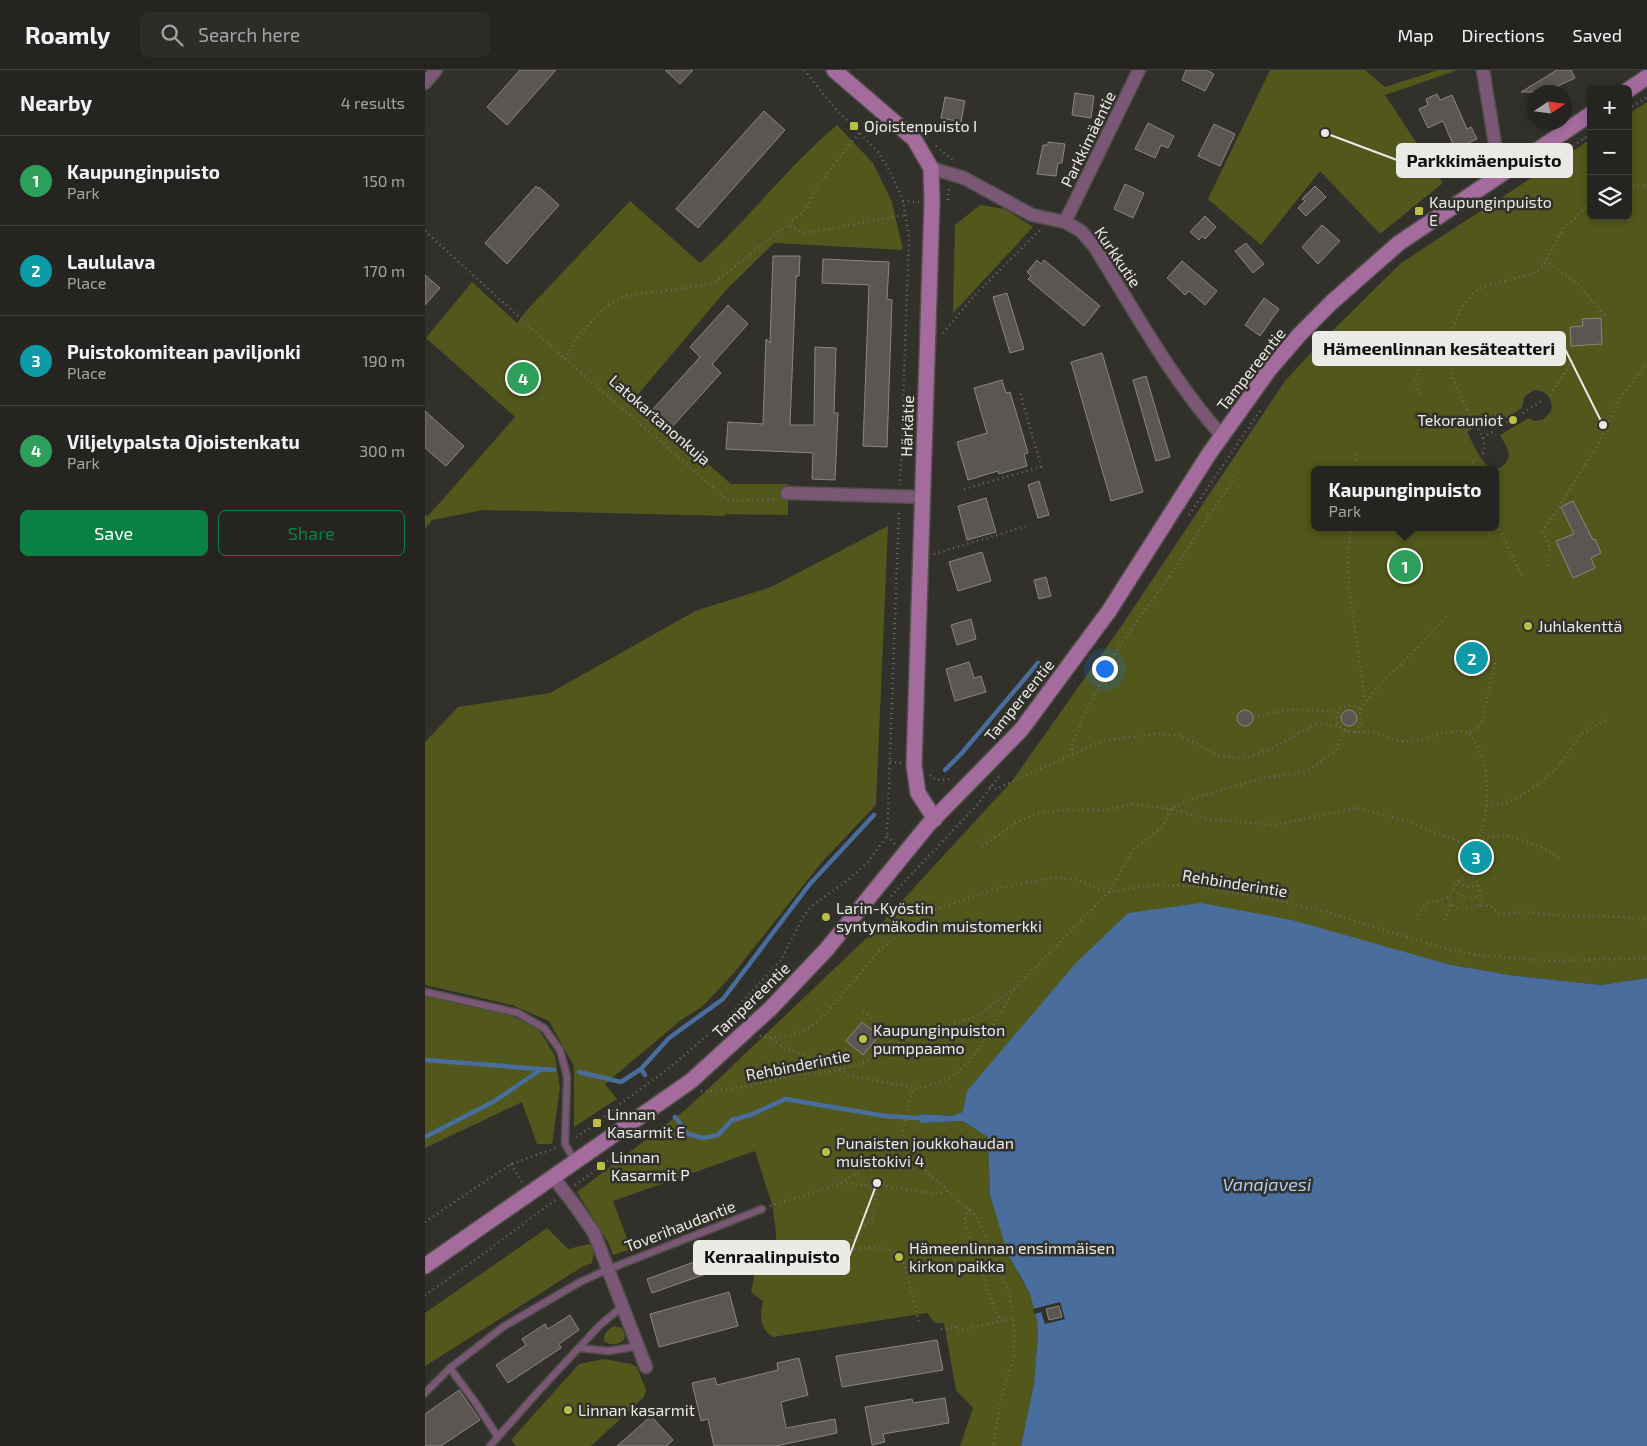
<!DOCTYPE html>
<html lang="en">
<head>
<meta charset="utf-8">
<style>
	body { margin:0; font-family:"Exo 2",sans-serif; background:#2e2c29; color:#f1f3f6 }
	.controls { position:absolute; right:15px; top:15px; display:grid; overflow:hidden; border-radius:8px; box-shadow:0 2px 8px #0003 }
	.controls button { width:45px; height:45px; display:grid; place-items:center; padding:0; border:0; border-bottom:1px solid #42413e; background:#262420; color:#f1f3f6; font:25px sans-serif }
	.compass { position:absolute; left:1102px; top:15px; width:45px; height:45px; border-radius:50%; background:#262420; box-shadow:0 2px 8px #0003; rotate:77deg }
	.you { position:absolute; left:679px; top:598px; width:18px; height:18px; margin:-12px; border:4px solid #fff; border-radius:50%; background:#1a73e8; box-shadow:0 0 0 8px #1a73e833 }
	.badge { display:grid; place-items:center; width:32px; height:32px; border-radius:50%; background:#0b8043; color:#fff; font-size:16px; font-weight:700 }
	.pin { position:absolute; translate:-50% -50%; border:2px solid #fff; box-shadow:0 1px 5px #0006 }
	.popup { position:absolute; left:886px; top:396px; width:188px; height:65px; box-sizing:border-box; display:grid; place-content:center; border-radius:8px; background:#262420; filter:drop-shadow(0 1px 4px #0005); font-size:16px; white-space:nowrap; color:#a4a4a5 }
	.popup b { font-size:19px; color:#f1f3f6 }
	.popup::after { content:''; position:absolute; left:50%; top:100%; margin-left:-10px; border:10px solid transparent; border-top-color:#262420 }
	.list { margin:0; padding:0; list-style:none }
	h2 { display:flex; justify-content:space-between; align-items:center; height:65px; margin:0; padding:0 20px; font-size:21px }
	h2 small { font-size:16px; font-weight:400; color:#a4a4a5 }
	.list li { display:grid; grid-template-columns:32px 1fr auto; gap:15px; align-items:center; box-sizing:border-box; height:90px; padding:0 20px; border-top:1px solid #42413e }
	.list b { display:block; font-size:19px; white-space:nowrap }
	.list p { margin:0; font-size:16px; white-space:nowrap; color:#a4a4a5 }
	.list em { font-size:16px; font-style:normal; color:#a4a4a5 }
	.actions { display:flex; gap:10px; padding:15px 20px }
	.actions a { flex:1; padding:11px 0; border:1px solid #0b8043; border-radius:8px; text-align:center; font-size:18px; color:#0b8043 }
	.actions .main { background:#0b8043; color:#fff }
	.icon { flex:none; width:28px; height:28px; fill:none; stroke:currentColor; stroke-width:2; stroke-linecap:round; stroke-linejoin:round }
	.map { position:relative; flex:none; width:1222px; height:1376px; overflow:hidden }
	header { display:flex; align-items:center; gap:30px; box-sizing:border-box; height:70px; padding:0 25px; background:#262420; border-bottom:1px solid #42413e }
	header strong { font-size:24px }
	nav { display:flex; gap:28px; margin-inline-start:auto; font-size:18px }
	.search { width:350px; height:45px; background:#2e2c29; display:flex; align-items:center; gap:12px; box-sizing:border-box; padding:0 18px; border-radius:8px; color:#a4a4a5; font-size:19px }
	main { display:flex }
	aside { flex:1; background:#262420 }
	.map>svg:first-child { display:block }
</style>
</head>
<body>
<header>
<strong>Roamly</strong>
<div class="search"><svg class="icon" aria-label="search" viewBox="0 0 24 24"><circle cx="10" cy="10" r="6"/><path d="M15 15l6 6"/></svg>Search here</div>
<nav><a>Map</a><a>Directions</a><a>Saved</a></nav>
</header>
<main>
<aside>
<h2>Nearby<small>4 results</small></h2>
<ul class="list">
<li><span class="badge" style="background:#2e9e5b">1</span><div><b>Kaupunginpuisto</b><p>Park</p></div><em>150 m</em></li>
<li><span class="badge" style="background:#0f9aa8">2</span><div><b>Laululava</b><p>Place</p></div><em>170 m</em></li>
<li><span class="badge" style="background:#0f9aa8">3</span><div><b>Puistokomitean paviljonki</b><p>Place</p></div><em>190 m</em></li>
<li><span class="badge" style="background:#2e9e5b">4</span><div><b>Viljelypalsta Ojoistenkatu</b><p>Park</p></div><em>300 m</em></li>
</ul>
<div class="actions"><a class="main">Save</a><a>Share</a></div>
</aside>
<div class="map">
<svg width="1222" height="1376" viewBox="0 0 1222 1376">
	<rect width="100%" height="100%" fill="#32302b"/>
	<path fill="#52581c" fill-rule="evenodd" d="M845,0H940L960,17L1013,0H1033L960,25L1018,113L955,164L895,101L836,175L783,129Z
		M1222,32V908L1176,915L1084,905L1022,894L527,1046L496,1044V1053L538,1051L563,1066L565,1125L594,1206L605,1224L612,1251L613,1264L609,1313L596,1376H535L548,1338L531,1320L519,1253H510L502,1243L348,1267C334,1258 335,1246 338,1231L326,1222L332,1194L352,1175L348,1138L330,1081L188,1131L206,1179L188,1185L184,1174L152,1122L260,1040L281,1021L453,857L587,711L695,558L860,311L895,273L976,193L1166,69V146H1203V44ZM1109,320C1121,320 1129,329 1126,341L1119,349L1109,351L1104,348L1075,365L1083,379L1084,386C1082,391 1080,396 1074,398C1059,403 1048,373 1042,362L1065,348L1069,355L1097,338L1099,327ZM890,400H1070V457H890Z
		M412,55L448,93L467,132L478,180L349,173L302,219L209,329L306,414H363V445L299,444L301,446L58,440L7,450L0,459V445L3,446L90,347L1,268L47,212L92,253L102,240L205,131L275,193C323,150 362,97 412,55Z
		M555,135L580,139L608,157L528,243L530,155Z
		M463,456L451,735L396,793L308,904L277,937L256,950L180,1014L192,1029L149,1057V996L124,951L87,935L0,915V672L33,637L125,623L270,541L346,517Z
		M0,926H14L71,939L113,958L130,986L135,1018L127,1074H112L97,1032L0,1078Z
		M122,1158L143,1179L165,1174L169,1183L167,1193L157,1197L0,1296V1243Z
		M189,1256L197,1258L200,1265L199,1270C192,1275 186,1276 179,1271C179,1263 182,1260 189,1256Z
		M179,1289L206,1294L212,1297L221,1320L219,1327L166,1376H91L86,1370L154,1294Z"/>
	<path fill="#496d9c" d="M776,833L867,850L1022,894L1084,905L1176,915L1222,908V1376H596L609,1313L613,1264L612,1251L605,1224L583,1184L565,1125L563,1067L538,1051L496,1053L492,1048L496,1044L527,1046L538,1042L542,1021L651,893L703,843Z"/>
	<path fill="#32302b" d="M635,1232L640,1249L620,1254L616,1242L610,1244L608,1239Z"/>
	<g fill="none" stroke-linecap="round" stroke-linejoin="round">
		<path stroke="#496d9c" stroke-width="4.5" d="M520,700L536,684L613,593
			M0,990L129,1000
			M216,999L244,968L298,929L384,815L449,745
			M154,1002L196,1012L216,999L220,1005
			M250,1047L263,1064L278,1068L293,1065L307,1050L328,1044L360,1029L460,1046L492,1048
			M0,1067L68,1032L117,999"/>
	</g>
	<path fill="#5b5652" stroke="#8b8682" d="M95,0H131L82,55L62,37Z
		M240,0H268L255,14Z
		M761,0H781L789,4L780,21L757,10Z
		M1132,0H1146L1150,8L1120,22H1096Z
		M650,23L669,26L666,48L647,45Z
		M1012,24L1015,30L1027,25L1042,59L1046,57L1052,69L1030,79L1018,51L1003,58L994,39L1003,35L1001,29Z
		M520,27L540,31L536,52L516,48Z
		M339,41L360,60L273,158L251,139Z
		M723,53L749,66L743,78L736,75L730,88L710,79Z
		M789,54L810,64L795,96L773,86Z
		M623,72L640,74L637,93H633L631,106L612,104L618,75H623Z
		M700,114L719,123L708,148L689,139Z
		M111,116L113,119L114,117L134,135L82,194L60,173Z
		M890,116L901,127L881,146L873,138L880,131L877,129Z
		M780,146L791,157L780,169L777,166L774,170L765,162Z
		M897,155L915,171L893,194L877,177Z
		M821,173L839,194L828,203L810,181Z
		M348,186H375L374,206H371L365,355H389L390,277L411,278L409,343H413L410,410L387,409L388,383L301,379L303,352L338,354L341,269L345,273Z
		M398,189L464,192L462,229L467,230L462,377L438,376L444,215L397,213Z
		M612,190L616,194L619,190L675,236L659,256L603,209L606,206L602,202Z
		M757,191L792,221L780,235L764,221L760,225L742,208Z
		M0,205L15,218L0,235Z
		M582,223L599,279L585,283L568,227Z
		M839,228L854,239L835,266L820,255Z
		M303,235L323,254L287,294L296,303L247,357L228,339L275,287L265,277Z
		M1176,248L1177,274L1146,276L1145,257L1158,256L1157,249Z
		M677,283L718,422L686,431L646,292Z
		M721,306L745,387L731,391L708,310Z
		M577,310L581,323L585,322L600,372L603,383L599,384L602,396L574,404L573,401L543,410L532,372L562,363L549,318Z
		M0,341L39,376L21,396L0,378Z
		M614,411L624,445L613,448L603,415Z
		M561,428L571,462L542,470L533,436Z
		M1148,431L1168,470L1170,469L1176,483L1166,488L1170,498L1148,508L1131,471L1149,464L1136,437Z
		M557,482L566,511L533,521L524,492Z
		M621,507L626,526L614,529L609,510Z
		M546,549L551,569L532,575L526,555Z
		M1049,570L1063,596L1044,606L1030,580Z
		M544,592L549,608L556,606L561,622L530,631L521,599Z
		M812 648a8 8 0 1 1 16 0a8 8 0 1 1-16 0Z
		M916 648a8 8 0 1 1 16 0a8 8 0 1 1-16 0Z
		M437,952L454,966L438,985L421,971Z
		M327,1171L332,1186L227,1223L222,1209Z
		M304,1222L313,1256L234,1277L225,1244Z
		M634,1236L637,1247L624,1250L621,1239Z
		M145,1245L154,1260L134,1274L136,1278L83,1313L71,1295L101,1275L97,1269L120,1254L123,1259Z
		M512,1270L518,1300L417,1317L411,1286Z
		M374,1288L383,1325L356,1332L361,1358L410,1349L412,1363L351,1376H289L283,1349L276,1351L267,1313L290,1308L292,1315L353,1300L352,1293Z
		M34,1320L55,1350L16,1376H0V1344Z
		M520,1328L524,1353L458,1364L460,1372L447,1375L440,1337L487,1329L488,1333Z
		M226,1346L248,1370L242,1376H192Z"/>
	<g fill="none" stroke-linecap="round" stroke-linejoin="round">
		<defs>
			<path id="lane" d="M0,922L93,943L119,958L135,980L142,1006L140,1074L150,1091
				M154,1278L184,1281L214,1276
				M25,1298L50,1332L73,1367
				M0,1323L25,1298L78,1257L155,1212L184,1199L337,1139
				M65,1376L111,1324L175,1255L198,1236"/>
			<path id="street" d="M1058,0L1075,105
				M0,13L11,0
				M506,98L539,108L607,145L640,152L656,161L669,176C709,240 746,309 797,366
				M640,152L714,0
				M362,423L497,427
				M128,1107L149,1134L169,1163L221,1297"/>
			<path id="secondary" d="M409,0L489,69L506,98L507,132L489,695L493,723L510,749
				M1203,20L1222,7
				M0,1196L266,1011L345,939L401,880L503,755L596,660L684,541L784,384L844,300L875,264L907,232L974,173L1166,44"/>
		</defs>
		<use href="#lane" stroke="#504e49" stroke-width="9"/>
		<use href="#street" stroke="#504e49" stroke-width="15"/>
		<use href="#secondary" stroke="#504e49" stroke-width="18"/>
		<path stroke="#6d6c67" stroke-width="2.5" stroke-dasharray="1 4" stroke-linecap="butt" d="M379,0L408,36L454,83L467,105L478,131L484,168L475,415
			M1203,39L1222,27
			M434,63L392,116L382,138L363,155L380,163L481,145
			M1159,68L1166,80
			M511,76L528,90
			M1119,95L1166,64
			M1203,117L1222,114
			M523,130L524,118
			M478,131L494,132
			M0,161L140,289L304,431L350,429
			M1120,191L1153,214L1182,248
			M518,263L550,225L615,160
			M140,289L152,267L182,236L198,227L218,223L250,220L290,212L311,195L363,155
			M1026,303L1034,324L1050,354
			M995,324L990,311L995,294L1019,271L1026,261L1037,237L1048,224L1058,217L1106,204L1116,199L1139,158L1166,133
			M1125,325L1132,315L1147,290
			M1098,343L1118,330
			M1077,355L1091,347
			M1053,359C1058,368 1062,375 1057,385
			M1058,368L1069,361
			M1052,389L1048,391L1052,400
			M929,400L932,382
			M539,419L616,397L595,322
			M764,445L837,338
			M1070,450L1097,506
			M926,457L923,490L924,518L940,631
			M509,484L602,456
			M1123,496L1125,480L1118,461L1170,380L1197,325L1222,294
			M1021,547C1010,558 1000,570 990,581C969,602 950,615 935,641L933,638L922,635L915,638C913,645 910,651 915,657C916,657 921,661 922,661C929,664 938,662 945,662C961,664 970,673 987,671C1007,669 1024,656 1044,663L1056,654L1071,589
			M833,646L865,639L914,642
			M930,662C936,656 937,650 935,641
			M647,685V674L660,643L695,575L749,500L813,401
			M465,692L476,693
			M505,705L511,710L526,709L527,711
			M565,717L571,719L677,671L729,664L755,665L794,686L811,688L824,687L850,677L887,656L895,654L914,656
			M1062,736L1079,734L1098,725L1131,700L1155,665L1180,650
			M462,766L470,774
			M1053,770C1060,769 1067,766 1073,766C1088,764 1123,779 1134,788
			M557,776L591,753L610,744L637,740H679L707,734L746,739L783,749L849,755L931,738L982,751L1025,768L1051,776C1066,739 1068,696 1044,663
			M1045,803C1054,809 1056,825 1055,836
			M1034,812L1042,817L1053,816
			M1028,820L1039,828L1055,827
			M466,826L552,735L576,704
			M1023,828L1033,811L1041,803H1045L1046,798
			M993,845L1002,833L1023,828C1037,852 1049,830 1066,837C1069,838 1072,842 1075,844L1101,842L1128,845L1199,847L1222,850
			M1020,850L1026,833
			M438,941L450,952L468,976
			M335,966C356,971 377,964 394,951L455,880L491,850L517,837L569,819L631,807L651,810L684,822L708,780L737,757L746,739L760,731L806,717L842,707L878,703L887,698L909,682L921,661
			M347,969L361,979L411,995L424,1006L482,1016L489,1019
			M276,1021H289L318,1017L365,1006L416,1000L438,993L468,976L504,961L551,947L590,918L684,822L727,815L769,816L855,831L898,841L1021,879L1053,885L1124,891L1222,888
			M151,1067L172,1053L196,1033L242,1000L300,950L356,890L379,845L387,836L422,811L443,792L462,766L474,440
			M474,1077L551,1146L564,1173L585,1226L589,1257V1287L576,1328L568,1376
			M86,1094L97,1112
			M416,1113L474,1077C480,1057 481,1038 489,1019C502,1016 518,1013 529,1005C554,987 573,946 589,920
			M150,1115L190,1086L192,1081
			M345,1136L416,1113L466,1117L506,1123H515L524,1120
			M544,1139L539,1150L571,1243L577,1251
			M0,1152L86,1094L131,1078
			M423,1180C425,1165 438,1158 448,1148L452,1116
			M380,1188C401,1184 452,1171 470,1182C476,1186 479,1193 481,1199L494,1253
			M0,1225L50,1190L130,1130
			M516,1259L531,1257L532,1261L588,1248"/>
		<use href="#lane" stroke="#7b5776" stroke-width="6"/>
		<use href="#street" stroke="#7b5776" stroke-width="12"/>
		<use href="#secondary" stroke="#a46b9d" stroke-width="15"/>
	</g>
	<g fill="#bbc045" stroke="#32302b" stroke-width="2">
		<rect x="424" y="51" width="10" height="10" rx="2.5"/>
		<rect x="989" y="136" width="10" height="10" rx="2.5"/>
		<circle cx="1088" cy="350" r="5"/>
		<circle cx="1103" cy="556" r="5"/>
		<circle cx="401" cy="847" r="5"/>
		<circle cx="438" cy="969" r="5"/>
		<rect x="167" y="1048" width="10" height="10" rx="2.5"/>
		<circle cx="401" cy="1082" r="5"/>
		<rect x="171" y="1091" width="10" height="10" rx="2.5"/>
		<circle cx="474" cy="1187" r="5"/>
		<circle cx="143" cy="1340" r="5"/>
	</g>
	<g text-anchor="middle" stroke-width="5" stroke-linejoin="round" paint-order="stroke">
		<g font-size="16" fill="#ebeae7" stroke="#32302b" text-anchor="start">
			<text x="439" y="62">Ojoistenpuisto I</text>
			<text x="1004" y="138">Kaupunginpuisto<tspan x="1004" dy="18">E</tspan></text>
			<text x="1078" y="356" text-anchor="end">Tekorauniot</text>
			<text x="1113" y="562">Juhlakenttä</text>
			<text x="411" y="844">Larin-Kyöstin<tspan x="411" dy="18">syntymäkodin muistomerkki</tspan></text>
			<text x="448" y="966">Kaupunginpuiston<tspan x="448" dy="18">pumppaamo</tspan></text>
			<text x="182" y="1050">Linnan<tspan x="182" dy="18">Kasarmit E</tspan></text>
			<text x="411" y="1079">Punaisten joukkohaudan<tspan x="411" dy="18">muistokivi 4</tspan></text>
			<text x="186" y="1093">Linnan<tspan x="186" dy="18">Kasarmit P</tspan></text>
			<text x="484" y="1184">Hämeenlinnan ensimmäisen<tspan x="484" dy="18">kirkon paikka</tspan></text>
			<text x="153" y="1346">Linnan kasarmit</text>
		</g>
		<g font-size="16" fill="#ebeae7" stroke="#32302b">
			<text transform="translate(663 69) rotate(-64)" y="6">Parkkimäentie</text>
			<text transform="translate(693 187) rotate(56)" y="6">Kurkkutie</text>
			<text transform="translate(826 299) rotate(-52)" y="6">Tampereentie</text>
			<text transform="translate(235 350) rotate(41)" y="6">Latokartanonkuja</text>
			<text transform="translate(482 356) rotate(-88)" y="6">Härkätie</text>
			<text transform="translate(594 630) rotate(-51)" y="6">Tampereentie</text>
			<text transform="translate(810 813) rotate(9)" y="6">Rehbinderintie</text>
			<text transform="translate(326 930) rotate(-44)" y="6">Tampereentie</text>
			<text transform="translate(373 995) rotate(-11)" y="6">Rehbinderintie</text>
			<text transform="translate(255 1156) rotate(-21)" y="6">Toverihaudantie</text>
		</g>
		<g font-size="18" font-style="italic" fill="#abcbf6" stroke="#32302b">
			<text x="842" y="1121">Vanajavesi</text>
		</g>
	</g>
	<path fill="none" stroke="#ebeae7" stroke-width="2" d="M900 63L972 90M1178 355L1140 279M452 1113L424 1187"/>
	<g fill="#ebeae7" stroke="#32302b" stroke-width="2">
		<circle cx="900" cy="63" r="5"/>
		<circle cx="1178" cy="355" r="5"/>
		<circle cx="452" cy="1113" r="5"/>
	</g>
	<g fill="#ebeae7" stroke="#ebeae7" stroke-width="2">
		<rect x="972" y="74" width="175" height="33" rx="5"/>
		<rect x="888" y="262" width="252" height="33" rx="5"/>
		<rect x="269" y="1171" width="155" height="33" rx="5"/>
	</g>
	<g font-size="18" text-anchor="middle" font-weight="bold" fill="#111">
		<text x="1059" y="97">Parkkimäenpuisto</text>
		<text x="1014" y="285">Hämeenlinnan kesäteatteri</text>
		<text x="347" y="1193">Kenraalinpuisto</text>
	</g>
</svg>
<div class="controls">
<button>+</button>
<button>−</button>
<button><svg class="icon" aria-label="layers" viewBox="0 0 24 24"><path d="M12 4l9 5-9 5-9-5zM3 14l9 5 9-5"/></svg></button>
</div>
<svg class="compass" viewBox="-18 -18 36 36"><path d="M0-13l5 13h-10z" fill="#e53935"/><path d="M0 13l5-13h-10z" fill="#a4a4a5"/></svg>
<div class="you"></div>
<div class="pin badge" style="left:980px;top:496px;background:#2e9e5b">1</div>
<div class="popup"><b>Kaupunginpuisto</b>Park</div>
<div class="pin badge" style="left:1047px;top:588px;background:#0f9aa8">2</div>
<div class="pin badge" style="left:1051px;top:787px;background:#0f9aa8">3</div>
<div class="pin badge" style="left:98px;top:308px;background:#2e9e5b">4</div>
</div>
</main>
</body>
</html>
